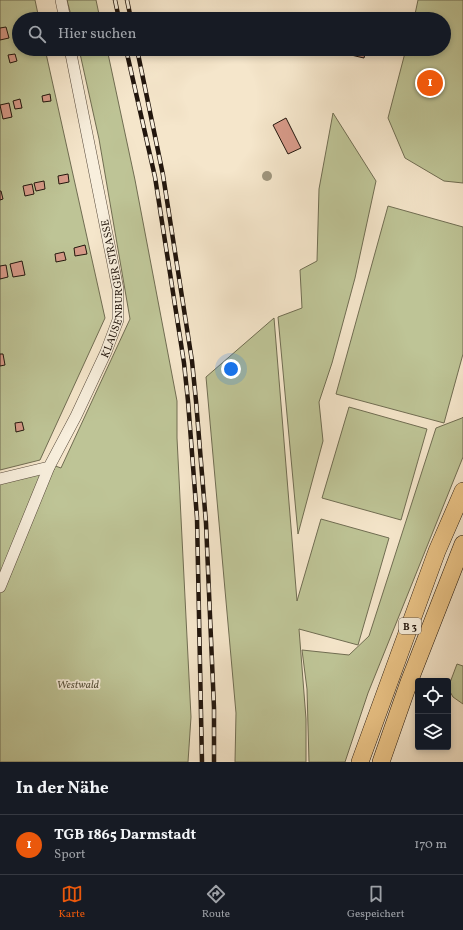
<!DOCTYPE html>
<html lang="de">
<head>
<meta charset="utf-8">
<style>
	body { margin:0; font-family:Vollkorn,serif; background:#20242c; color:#f1f3f6 }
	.controls { position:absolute; right:12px; bottom:12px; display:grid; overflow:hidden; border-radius:4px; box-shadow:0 2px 6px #0003 }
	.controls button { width:36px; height:36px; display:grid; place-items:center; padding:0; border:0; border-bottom:1px solid #363941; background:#171b24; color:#f1f3f6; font:20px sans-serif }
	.you { position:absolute; left:231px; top:369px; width:14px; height:14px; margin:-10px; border:3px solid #fff; border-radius:50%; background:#1a73e8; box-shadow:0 0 0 6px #1a73e833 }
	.badge { display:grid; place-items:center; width:26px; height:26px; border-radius:50%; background:#ea580c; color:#fff; font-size:13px; font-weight:700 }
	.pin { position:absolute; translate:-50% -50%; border:2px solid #fff; box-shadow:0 1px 4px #0006 }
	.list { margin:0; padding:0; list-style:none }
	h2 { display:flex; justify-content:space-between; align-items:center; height:52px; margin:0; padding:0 16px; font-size:17px }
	h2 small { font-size:13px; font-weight:400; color:#9ea1a6 }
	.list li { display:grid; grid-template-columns:26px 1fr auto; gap:12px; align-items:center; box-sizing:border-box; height:60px; padding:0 16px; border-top:1px solid #363941 }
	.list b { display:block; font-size:15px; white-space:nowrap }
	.list p { margin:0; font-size:13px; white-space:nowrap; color:#9ea1a6 }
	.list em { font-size:13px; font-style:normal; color:#9ea1a6 }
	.icon { flex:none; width:22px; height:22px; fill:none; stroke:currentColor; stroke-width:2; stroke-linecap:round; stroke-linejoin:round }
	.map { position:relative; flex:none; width:463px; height:762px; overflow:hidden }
	.search { position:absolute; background:#171b24; box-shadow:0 2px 6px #0003; left:12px; right:12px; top:12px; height:44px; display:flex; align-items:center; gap:10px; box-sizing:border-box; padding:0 14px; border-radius:22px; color:#9ea1a6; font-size:15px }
	.sheet { height:112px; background:#171b24 }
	nav { display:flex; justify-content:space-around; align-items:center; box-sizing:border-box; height:56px; border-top:1px solid #363941; background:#171b24; font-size:11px; color:#9ea1a6 }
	nav a { display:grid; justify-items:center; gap:2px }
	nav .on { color:#ea580c }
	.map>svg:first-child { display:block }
</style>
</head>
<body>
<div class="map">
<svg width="463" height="762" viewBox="0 0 463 762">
	<rect width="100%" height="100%" fill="#f5e6cb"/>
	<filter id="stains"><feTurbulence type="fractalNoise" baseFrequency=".005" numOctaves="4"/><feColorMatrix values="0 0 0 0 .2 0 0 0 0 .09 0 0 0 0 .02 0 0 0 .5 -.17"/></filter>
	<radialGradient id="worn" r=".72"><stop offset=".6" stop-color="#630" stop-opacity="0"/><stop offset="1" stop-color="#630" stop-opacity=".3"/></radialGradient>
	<path fill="#bec496" stroke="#706d52" d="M0,0H35L39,19H19V49H45L105,318L40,460L0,470Z
		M67,0H96L100,19H72Z
		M418,0H463V183L444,181L405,158L388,118L406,49H444V19H414Z
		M79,49H107L135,180L177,401V438L191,717L188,762H0V478L47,463L61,468L130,319L99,139Z
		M333,113L376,181L355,278L332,363L319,402L323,441L298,534L278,317L302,308L300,270L317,261L319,189Z
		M388,206L463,227V354L444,423L336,394Z
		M274,318L297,601L321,519L389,538L358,645L299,629L306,719V762H235L236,713L206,377Z
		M349,407L427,429L401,520L322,498Z
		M463,417V457L368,693L345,762H309L307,689L302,650L349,655L369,636L436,428L462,418Z
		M457,664L463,666V704L453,697L448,688Z"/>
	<path fill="#d79a89" stroke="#22160d" d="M6,27L9,38L0,40V28Z
		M339,49H366L364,58L338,52Z
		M15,54L17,61L10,63L8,55Z
		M50,94L51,101L43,102L42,96Z
		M20,99L22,108L15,109L13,101Z
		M9,103L12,117L3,119L0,105Z
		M286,118L301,148L288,154L273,125Z
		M68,174L69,182L59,184L58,176Z
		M44,181L45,189L36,191L34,183Z
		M32,184L34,194L25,196L23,186Z
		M0,191H1L3,199L0,200Z
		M85,245L87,254L75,256L74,248Z
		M64,252L66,260L56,262L55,254Z
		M22,261L25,275L13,277L10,264Z
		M6,265L8,277L0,279V266Z
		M0,354H3L5,365L0,366Z
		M22,422L24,430L16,432L15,423Z"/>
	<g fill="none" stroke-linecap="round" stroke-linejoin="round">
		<defs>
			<g id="minor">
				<path d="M61,0L65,19"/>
				<path id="s1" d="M0,479L49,467L76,416L106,352L118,320V289L70,49"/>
				<path d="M0,587L49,467"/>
			</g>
			<path id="primary" d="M360,762L437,551L463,491
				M381,762L409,682L463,544"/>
		</defs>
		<use href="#minor" stroke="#574a3c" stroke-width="12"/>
		<use href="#primary" stroke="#22160d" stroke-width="18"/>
		<use href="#minor" stroke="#f8efdd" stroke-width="11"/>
		<use href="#primary" stroke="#eac386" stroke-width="17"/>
		<defs>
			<path id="rail" d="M115,0L119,19
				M127,0L131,19
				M126,49L155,177L184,363L188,401L197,518L202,762
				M137,49L163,175L192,361L196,401L206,523L214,708V762"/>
		</defs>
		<use href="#rail" stroke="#22160d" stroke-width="4.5"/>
		<use href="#rail" stroke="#f8efdd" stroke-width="3" stroke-dasharray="9" stroke-linecap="butt"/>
	</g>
	<circle fill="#9f957d" cx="267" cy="176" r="5"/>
	<g text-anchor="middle" stroke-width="3.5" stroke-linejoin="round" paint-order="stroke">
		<rect fill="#f8efdd" stroke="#62574b" stroke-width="1" x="399" y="618" width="22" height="16" rx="3"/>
		<g font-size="10" font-weight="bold" fill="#22160d">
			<text x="410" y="630">B 3</text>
		</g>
		<g font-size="11" fill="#22160d" stroke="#f8efdd">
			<text dy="4" stroke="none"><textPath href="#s1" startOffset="244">KLAUSENBURGER STRASSE</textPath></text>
		</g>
		<g font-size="11" font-style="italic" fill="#59533d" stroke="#f8efdd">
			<text x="78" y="688">Westwald</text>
		</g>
	</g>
	<rect width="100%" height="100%" filter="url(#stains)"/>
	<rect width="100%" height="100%" fill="url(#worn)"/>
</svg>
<div class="controls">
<button><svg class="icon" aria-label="locate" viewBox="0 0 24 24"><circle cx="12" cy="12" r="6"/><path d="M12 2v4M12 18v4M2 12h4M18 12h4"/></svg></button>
<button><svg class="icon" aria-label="layers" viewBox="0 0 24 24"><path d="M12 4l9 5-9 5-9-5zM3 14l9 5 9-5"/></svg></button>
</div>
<div class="you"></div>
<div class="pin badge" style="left:430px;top:83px">1</div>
<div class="search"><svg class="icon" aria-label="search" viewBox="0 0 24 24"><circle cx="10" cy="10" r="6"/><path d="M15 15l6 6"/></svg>Hier suchen</div>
</div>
<section class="sheet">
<h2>In der Nähe<small></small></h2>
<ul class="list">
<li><span class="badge">1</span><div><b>TGB 1865 Darmstadt</b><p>Sport</p></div><em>170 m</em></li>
</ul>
</section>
<nav>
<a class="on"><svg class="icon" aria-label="map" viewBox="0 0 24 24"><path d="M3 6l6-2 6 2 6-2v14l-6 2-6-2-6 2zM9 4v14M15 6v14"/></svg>Karte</a>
<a><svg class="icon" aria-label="directions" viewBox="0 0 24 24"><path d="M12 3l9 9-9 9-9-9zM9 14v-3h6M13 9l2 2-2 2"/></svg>Route</a>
<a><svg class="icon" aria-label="saved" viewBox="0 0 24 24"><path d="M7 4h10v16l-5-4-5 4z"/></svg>Gespeichert</a>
</nav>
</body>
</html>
